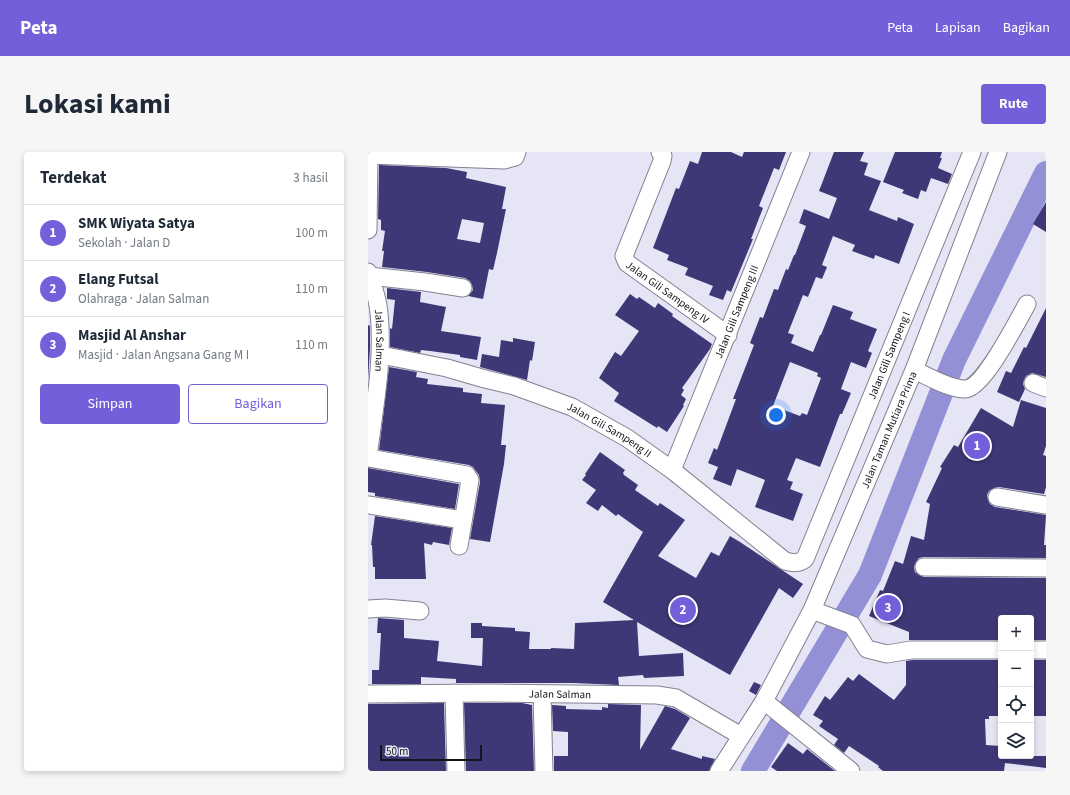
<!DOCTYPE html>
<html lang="id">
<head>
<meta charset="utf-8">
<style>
	body { margin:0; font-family:"Source Sans 3",sans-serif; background:#f6f6f7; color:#1f2937 }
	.controls { position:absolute; right:12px; bottom:12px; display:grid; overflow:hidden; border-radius:4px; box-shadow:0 2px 6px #0003 }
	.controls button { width:36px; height:36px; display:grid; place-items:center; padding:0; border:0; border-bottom:1px solid #e0e1e3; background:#fff; color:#1f2937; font:20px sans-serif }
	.scale { position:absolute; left:12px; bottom:10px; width:102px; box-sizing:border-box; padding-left:4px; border:2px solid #15141a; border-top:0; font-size:11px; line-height:14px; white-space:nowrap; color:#15141a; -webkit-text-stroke:3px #e5e5f6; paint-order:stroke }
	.you { position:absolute; left:408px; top:263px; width:14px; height:14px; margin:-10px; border:3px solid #fff; border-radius:50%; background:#1a73e8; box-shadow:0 0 0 6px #1a73e833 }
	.badge { display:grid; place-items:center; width:26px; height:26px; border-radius:50%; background:#7160da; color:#fff; font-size:13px; font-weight:700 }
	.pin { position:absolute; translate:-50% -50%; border:2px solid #fff; box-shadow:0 1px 4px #0006 }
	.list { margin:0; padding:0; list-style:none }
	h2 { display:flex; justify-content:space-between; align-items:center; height:52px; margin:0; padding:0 16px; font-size:17px }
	h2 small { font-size:13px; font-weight:400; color:#747a83 }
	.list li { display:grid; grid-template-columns:26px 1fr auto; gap:12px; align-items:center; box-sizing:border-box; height:56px; padding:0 16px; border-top:1px solid #e0e1e3 }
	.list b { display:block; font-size:15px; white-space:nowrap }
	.list p { margin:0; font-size:13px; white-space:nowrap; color:#747a83 }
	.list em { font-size:13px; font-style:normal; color:#747a83 }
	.actions { display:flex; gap:8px; padding:12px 16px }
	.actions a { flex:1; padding:9px 0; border:1px solid #7160da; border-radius:4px; text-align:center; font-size:14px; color:#7160da }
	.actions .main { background:#7160da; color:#fff }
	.icon { flex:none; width:22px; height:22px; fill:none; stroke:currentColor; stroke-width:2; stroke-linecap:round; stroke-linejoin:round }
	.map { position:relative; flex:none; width:678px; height:619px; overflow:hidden; border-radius:4px }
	header { display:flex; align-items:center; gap:24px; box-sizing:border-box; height:56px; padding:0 20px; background:#7160da; color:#fff }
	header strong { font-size:19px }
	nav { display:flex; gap:22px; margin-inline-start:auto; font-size:14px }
	.intro { display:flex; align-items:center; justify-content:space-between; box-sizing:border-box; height:96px; padding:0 24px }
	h1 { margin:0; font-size:28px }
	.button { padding:10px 18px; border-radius:4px; background:#7160da; color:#fff; font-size:14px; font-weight:700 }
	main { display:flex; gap:24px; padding:0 24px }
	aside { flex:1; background:#fff; border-radius:4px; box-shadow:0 2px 6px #0003 }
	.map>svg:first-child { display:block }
</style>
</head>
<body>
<header>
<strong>Peta</strong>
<nav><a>Peta</a><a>Lapisan</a><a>Bagikan</a></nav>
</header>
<div class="intro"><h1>Lokasi kami</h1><a class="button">Rute</a></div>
<main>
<aside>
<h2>Terdekat<small>3 hasil</small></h2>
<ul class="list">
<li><span class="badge">1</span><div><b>SMK Wiyata Satya</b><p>Sekolah · Jalan D</p></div><em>100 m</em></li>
<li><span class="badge">2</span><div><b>Elang Futsal</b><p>Olahraga · Jalan Salman</p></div><em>110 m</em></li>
<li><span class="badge">3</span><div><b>Masjid Al Anshar</b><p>Masjid · Jalan Angsana Gang M I</p></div><em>110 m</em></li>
</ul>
<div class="actions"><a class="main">Simpan</a><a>Bagikan</a></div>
</aside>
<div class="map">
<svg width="678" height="619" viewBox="0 0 678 619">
	<rect width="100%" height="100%" fill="#e5e5f6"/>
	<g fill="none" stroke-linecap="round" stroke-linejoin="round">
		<path stroke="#9390d6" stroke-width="24" d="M385,619L502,423L586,208L678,21"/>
	</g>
	<path fill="#3f3876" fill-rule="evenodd" d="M334,0H363L374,5L376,0H418L411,18L406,16L391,54L395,56L383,87H385L363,140L359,138L355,148L341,143L345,134L317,123L320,116L299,108L301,103L285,96L308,36L311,37L322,9L330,12Z
		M466,0H496L492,9L500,11L496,23L513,29L501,58L529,69L530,65L546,72L531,112L507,103L506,107L484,99L487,93L465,84L454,113L459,115L454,127L448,125L440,145L435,143L420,181L426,183L423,191L445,200L452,183H453L465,153L485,160L482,167L509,177L500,199L504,201L498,216L483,210L473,237L483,241L474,262H472L452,315L428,306L419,328L425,330L422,337L435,342L425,369L387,355L397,328L369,317L363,334L345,327L350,315L340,311L346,296L349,298L368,247H365L386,193L382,191L392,165L395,166L406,137L410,138L418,117L420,118L426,103H427L438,74L431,71L436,57L461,67L469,46L451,39ZM422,210L450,221L449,224L453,226L439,263L434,261L432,264L405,254Z
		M527,0H574L572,6H574L570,16L584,22L580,32L563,26L558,40L553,38L550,47L534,41L536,38L515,30Z
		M11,13L78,16L99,20L98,26L138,35L134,57H138L129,101L125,118L121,117L115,147L100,144L105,138L104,133L102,129L97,126L59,120L14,115L16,99H14L17,79L13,78V68L10,67ZM94,67L116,71L112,91L89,87Z
		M678,50V80L665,72Z
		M19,136L53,140L52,150L78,155L73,179L113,185L109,208L92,205V203L62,199L53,198L52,201L22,195V176L24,177L27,148L19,147Z
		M262,142L269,147L271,145L287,156L290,151L305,162L304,164L344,192L342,197L314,236L316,238L313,243L318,247L315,253L316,254L299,280L290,274L289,276L246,249L251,241L231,226L247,200L253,204L271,179L247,163Z
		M678,156V225L664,221L658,224L656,228L655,232L657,237L651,250L629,240L638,219L643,221L656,195L658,196Z
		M0,173L2,174V197L0,228Z
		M145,186L167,190L164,209L162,208L159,228L112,215L114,202L131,205L133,188L145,190Z
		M21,215L49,220L48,225L60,227L59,232L95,236V240L114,242L113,251L137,253L133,293H138L136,312L122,390L102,387L112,330L111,323L105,315L101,313L11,298Z
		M653,248L678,256V294L675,303L678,304V335L676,342L631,335L626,336L621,339L619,343L620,348L622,352L627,355L678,363L676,393H678V406L556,405L551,406L548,410L546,415L547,420L551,423L556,425L678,426V488H663V466H633V488H541V480L501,464L512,438L515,439L527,409L535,412L543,384L556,388L562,352L558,350L574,316L572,315L586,293L590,295L613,256L645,275Z
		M232,300L257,318L255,321L256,323L270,333L267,338L290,354L292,351L317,368L290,404L328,426L343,400L351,404L362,384L372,390L435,432L425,446L411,436L362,523L269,470L271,504L315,501L316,524L276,526L275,523L250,525L251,533L205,531H88V527L53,525V532H4V518H11L13,481H9L10,466L36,468V486L71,489L69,509L114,514L115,486H103V471H114V474L147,476V479L162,480L161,497H183V496L206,497L207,471L266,468L235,450L275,380L250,362L248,364L234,353L230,359L218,351L228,338L214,328L218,323L217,322Z
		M0,316L91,332L87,357L7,344V341L0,340Z
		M7,364L84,376L81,393L65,390L64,393L56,391L58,427H7V415H5L4,393H3Z
		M544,508H633V564H621V567H617L618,593L633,594V604H678V616L637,611L636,619H515L510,615L511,614L481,594L476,601L466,593L470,587L451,574L455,569L445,563L457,544L462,548L480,525L485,529L491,522L526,548L538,533V509Z
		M663,508H678V564H663Z
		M386,530L393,533L388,543L381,539Z
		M76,551L78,619H0V552Z
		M96,551H154L164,553L166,619H98Z
		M240,552L273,553L272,598L297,554L307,557L319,564L322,566L303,597L334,607V604L347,607L341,619H186V604H200V580L185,579L184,553L198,554V557L234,558V555L240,556Z
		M420,591L435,602L439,597L467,619H409L403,615Z"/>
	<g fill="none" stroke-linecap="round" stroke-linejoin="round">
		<defs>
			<g id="minor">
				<path id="s1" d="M292,0L295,4L294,9L256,104L259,111L360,183"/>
				<path d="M0,3L136,8L147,5L149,0"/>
				<path d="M0,78L1,3"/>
				<path id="s2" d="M0,120C5,133 10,147 11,161C16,209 6,257 0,305"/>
				<path d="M1,124L57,130L95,136"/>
				<path id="s3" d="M13,203L79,216L117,227L146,234L204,255L259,286L304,318L417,409C425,411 430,412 437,407L604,0"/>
				<path d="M546,218C560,224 581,237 597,237C615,237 650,168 659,152"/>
				<path d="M665,231L678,236"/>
				<path d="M0,306L99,323L102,328L91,394"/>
				<path id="s4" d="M304,318L433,0"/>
				<path d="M629,345L678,353"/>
				<path d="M0,353L95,368"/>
				<path d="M556,415L678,416"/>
				<path d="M0,457L17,456L52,459"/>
				<path d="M444,458L484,473L499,497L519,502L543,498H633"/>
				<path d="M663,498H678"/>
				<path d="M86,541L88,619"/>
				<path id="s5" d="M0,542L122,541L289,543L308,546L373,584"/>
				<path d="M174,542L176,619"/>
				<path d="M396,549L483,619"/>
				<path id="s6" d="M351,619L396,549L444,458L546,218L630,0"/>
			</g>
		</defs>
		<use href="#minor" stroke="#818191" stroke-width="19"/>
		<use href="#minor" stroke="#fff" stroke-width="17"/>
	</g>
	<g text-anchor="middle" stroke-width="4" stroke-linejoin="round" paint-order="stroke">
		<g font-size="11" fill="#15141a" stroke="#e5e5f6">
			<text dy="4" stroke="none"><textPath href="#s1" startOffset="170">Jalan Gili Sampeng IV</textPath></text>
			<text dy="4" stroke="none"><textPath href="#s4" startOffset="171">Jalan Gili Sampeng III</textPath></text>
			<text dy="4" stroke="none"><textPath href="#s2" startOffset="70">Jalan Salman</textPath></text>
			<text dy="4" stroke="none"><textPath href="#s3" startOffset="703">Jalan Gili Sampeng I</textPath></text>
			<text dy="4" stroke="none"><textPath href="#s6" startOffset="382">Jalan Taman Mutiara Prima</textPath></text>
			<text dy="4" stroke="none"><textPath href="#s3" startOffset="242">Jalan Gili Sampeng II</textPath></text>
			<text dy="4" stroke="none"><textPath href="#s5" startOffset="192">Jalan Salman</textPath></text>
		</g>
	</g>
</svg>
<div class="controls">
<button>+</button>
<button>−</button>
<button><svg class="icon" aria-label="locate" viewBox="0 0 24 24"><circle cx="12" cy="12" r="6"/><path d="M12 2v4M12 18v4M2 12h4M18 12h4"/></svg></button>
<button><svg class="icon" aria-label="layers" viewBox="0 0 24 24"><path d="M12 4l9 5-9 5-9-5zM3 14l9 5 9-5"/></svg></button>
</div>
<div class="scale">50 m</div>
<div class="you"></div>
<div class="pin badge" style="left:609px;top:294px">1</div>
<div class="pin badge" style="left:315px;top:458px">2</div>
<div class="pin badge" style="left:520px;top:456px">3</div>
</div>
</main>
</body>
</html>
